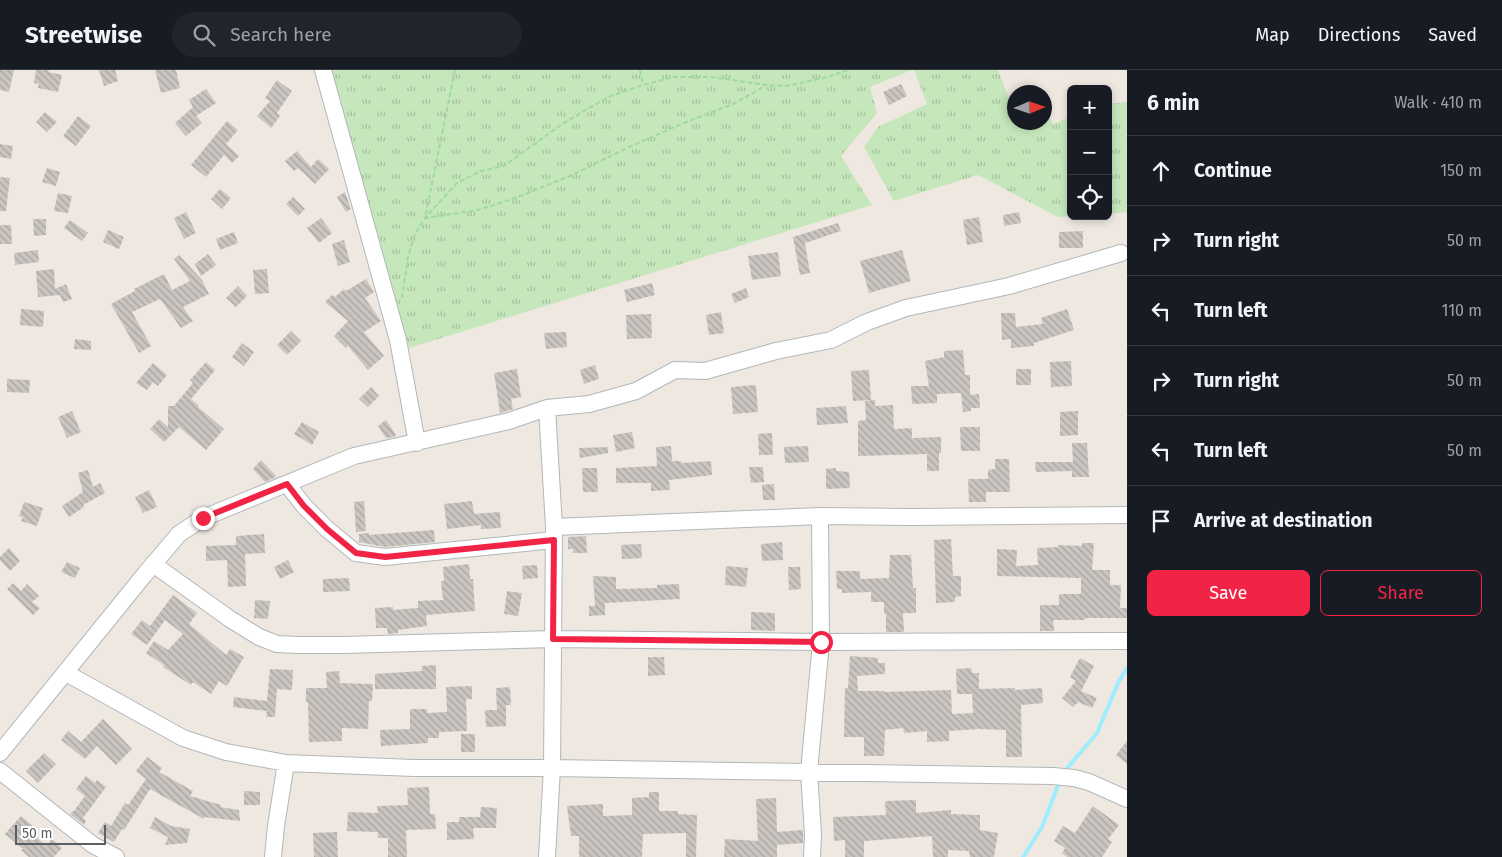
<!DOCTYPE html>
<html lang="en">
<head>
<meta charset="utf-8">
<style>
	body { margin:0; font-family:"Fira Sans",sans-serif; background:#20242c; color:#f1f3f6 }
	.controls { position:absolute; right:15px; top:15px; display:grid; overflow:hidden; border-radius:8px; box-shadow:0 2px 8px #0003 }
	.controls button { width:45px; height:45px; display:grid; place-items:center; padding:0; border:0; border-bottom:1px solid #363941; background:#171b24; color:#f1f3f6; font:25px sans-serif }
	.compass { position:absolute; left:1007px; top:15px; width:45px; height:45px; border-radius:50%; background:#171b24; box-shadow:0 2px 8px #0003; rotate:88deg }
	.scale { position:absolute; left:15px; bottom:12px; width:91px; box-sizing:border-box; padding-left:5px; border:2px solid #5a6063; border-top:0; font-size:14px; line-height:18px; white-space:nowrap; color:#5a6063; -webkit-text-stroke:4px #fff; paint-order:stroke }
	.stop { position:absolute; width:15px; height:15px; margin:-11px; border:4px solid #f22445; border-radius:50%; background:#fff }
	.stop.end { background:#f22445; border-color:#fff; box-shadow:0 1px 5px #0008 }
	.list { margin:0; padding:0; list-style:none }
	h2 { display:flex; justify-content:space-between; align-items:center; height:65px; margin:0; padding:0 20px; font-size:21px }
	h2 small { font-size:16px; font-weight:400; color:#9ea1a6 }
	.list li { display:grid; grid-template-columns:32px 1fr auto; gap:15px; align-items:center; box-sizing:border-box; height:70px; padding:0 20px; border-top:1px solid #363941 }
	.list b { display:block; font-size:19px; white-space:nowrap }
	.list em { font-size:16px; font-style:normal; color:#9ea1a6 }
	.actions { display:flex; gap:10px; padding:15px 20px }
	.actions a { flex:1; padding:11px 0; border:1px solid #f22445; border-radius:8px; text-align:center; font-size:18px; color:#f22445 }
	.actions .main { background:#f22445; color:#fff }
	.icon { flex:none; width:28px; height:28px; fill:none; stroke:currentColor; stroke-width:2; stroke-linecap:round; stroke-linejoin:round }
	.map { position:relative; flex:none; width:1127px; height:787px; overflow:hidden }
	header { display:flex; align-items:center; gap:30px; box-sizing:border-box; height:70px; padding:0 25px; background:#171b24; border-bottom:1px solid #363941 }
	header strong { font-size:24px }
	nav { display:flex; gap:28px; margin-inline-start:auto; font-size:18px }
	.search { width:350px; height:45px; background:#20242c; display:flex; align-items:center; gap:12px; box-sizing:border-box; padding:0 18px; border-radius:28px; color:#9ea1a6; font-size:19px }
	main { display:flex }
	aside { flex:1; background:#171b24 }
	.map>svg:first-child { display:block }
</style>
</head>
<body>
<header>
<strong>Streetwise</strong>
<div class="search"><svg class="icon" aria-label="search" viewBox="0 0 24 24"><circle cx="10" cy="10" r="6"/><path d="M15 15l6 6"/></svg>Search here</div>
<nav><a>Map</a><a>Directions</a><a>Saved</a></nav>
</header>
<main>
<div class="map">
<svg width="1127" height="787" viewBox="0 0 1127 787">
	<defs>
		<pattern id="grass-tufts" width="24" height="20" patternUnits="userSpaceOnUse" patternTransform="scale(1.25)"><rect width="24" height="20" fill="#c6e7bc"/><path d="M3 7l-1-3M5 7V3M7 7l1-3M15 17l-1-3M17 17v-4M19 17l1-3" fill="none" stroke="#a4bf9c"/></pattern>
		<pattern id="building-back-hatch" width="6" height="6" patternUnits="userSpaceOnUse" patternTransform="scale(1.25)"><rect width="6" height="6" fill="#cbc5c1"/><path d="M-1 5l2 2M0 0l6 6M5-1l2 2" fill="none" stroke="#a8a3a0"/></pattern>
	</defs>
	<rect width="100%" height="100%" fill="#eee8e1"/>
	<path fill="url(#grass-tufts)" d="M330,0H912L870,17L877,43L841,86L872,135L409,278Z
		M914,0H998L1008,26L1014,24V52H1044L1045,37L1053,54L1071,47V146H1075L1058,147L978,105L894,131L864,77L878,57L927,34Z
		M1127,32V142L1108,144V34Z"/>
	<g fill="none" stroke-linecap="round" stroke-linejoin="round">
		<path stroke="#a0ecff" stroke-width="4" d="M1064,702L1097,663L1119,611L1127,598
			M1023,787L1042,757L1060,710"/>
	</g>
	<path fill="url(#building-back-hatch)" d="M0,0H14L9,22L0,20Z
		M36,0H49L48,2L62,5L58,22L38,18L39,14L34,13Z
		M99,0H115L118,11L104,16Z
		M155,0H176L180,18L161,23Z
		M277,10L292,21L277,43L280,46L271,58L257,46L270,31L265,28Z
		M901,14L907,26L889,35L883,22Z
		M206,19L216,33L196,46L202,53L186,66L175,53L193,37L189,30Z
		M45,42L57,52L47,62L36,52Z
		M78,46L91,56L76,76L63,66Z
		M227,51L238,60L226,74L239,86L232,93L224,85L206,107L191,95Z
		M0,74L13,76L11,89L0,87Z
		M297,81L311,97L318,89L329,99L315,114L298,98L294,101L285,91Z
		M47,98L60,102L56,116L42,112Z
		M0,107L10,108L6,141H0Z
		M220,119L231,128L222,139L211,129Z
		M345,122L351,139L346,142L337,127Z
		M58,123L72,126L68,143L54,141Z
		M293,127L305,139L298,146L286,134Z
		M186,142L196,163L184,169L174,148Z
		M1019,142L1021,153L1004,156L1003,145Z
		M979,147L983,172L967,175L963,150Z
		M321,148L332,163L319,173L307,158Z
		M33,149H46V165L34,166Z
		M70,150L88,163L82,171L64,158Z
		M838,153L841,161L805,173L810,203L800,205L793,167Z
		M0,155H11L12,174H0Z
		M108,160L124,167L119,179L103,172Z
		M1083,161V178H1059V162Z
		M234,162L238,173L220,180L216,169Z
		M344,170L350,192L338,196L332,174Z
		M38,180L39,192L15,195L14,183Z
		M902,180L911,211L869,223L860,191Z
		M778,182L781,206L752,210L748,186Z
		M208,184L216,195L201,206L195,194Z
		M179,185L202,210L209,224L183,237L193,251L181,258L160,229L132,242L151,276L139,283L111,234L135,221L134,219L164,204L172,220L190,211L174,189Z
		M54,199L55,219L66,214L72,229L63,232L60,225L38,227L36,201Z
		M267,199L269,223L255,224L253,200Z
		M366,209L374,222L365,228L381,251L364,262L384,286L368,300L348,276L346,278L334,266L348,251L325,232L332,225L335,227L344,219L346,221Z
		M652,213L655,225L627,232L624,220Z
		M238,216L247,226L236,237L226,228Z
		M746,218L749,227L735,233L731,224Z
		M21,239L44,241L43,257L20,255Z
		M1067,239L1074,260L1034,273V276L1011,278V269L1002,270L1001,243H1015L1016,257L1043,254L1041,248Z
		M721,242L724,263L709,265L706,245Z
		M651,244L652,268L627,269L626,245Z
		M291,261L301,271L287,285L277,275Z
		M566,262L567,277L546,279L544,263Z
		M75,269L91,271V280L74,279Z
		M242,273L254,282L244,296L232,287Z
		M963,280L965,305H970V325L979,324L980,338H971V341L963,342L961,323L937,324V333L912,334L911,316H929L925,291L944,287V281Z
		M1071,291L1072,316L1051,317L1050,292Z
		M206,292L215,300L191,329L199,336L198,337L224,359L206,380L179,357L164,372L150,359L159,349L168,357V336H174L193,313L190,310Z
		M153,293L167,305L158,316L153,312L147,320L136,313Z
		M595,295L599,309L584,314L580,300Z
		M517,299L521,327L511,329L513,339L500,343L494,303Z
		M1016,299H1031V315H1016Z
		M869,300L871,330L853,331L851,301Z
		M7,309L30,310L29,323L7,322Z
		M756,315L758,342L733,344L731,317Z
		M371,317L379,326L368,337L359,329Z
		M875,330V336L893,335L894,359L912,358V368L941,367V383H939V401H927V384L858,386V351L866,350L865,331Z
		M846,336L848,353L817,355L816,338Z
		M72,341L81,362L67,368L58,347Z
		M1078,341V365L1060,366V342Z
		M386,350L396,365L394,367L386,368L378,356Z
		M302,352L319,362L312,375L294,364Z
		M960,357H980V381H961Z
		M632,362L635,378L616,382L613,365Z
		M772,363L773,385H759L758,364Z
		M1072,373H1087L1089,407H1072V401L1036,402L1035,392H1073Z
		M671,376L672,391H681V393L711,391L712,405L669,410L670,420L651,421V413H616V398L657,396L656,377Z
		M808,376L809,392L785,393L784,377Z
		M608,377V383L580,388L579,378Z
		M995,389H1009L1010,422H986V432H969L968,409H988V400L995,399Z
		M261,390L276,406L274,408L265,412L253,399Z
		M749,397H763L764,412L751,413Z
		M582,398H597L598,422H583Z
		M836,398V401L849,402L850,418L826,419V399Z
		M88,400L93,417L100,413L105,423L83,435L84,437L69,447L62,436L83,422L78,403Z
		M774,414L775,430H763L762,415Z
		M149,420L157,437L143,443L135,427Z
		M364,431L366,461L356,462L354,432Z
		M472,431L474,444L500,442L501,458L481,459V455L447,459L444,434Z
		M24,432L43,438L37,456L21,451L23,447L19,446Z
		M434,460L435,472L385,477L359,472V464L369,463V465Z
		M264,464L265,483L245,484L246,516L228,517L227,490L206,491V476L236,475V466Z
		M586,466L587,483H573V479H568V467Z
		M951,469L953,506H961V526L955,527V532L936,533L934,470Z
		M782,472L783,490L762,491L761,474Z
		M1082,473H1094L1092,500H1110V515H1121L1120,538H1127V548H1085V550H1053L1054,561H1040V535H1059V524H1081V508L997,506V479L1017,480L1016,496L1038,495L1037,478L1058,477V475L1082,476Z
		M641,474L642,488L622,489L621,475Z
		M9,478L20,491L10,501L0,490V487Z
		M890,485H911L913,518H916V543H903L904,562H886V544H884V532H871V522L842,523V519H837L836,501H860V509L889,508Z
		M288,490L294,502L280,509L274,497Z
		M67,492L80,498L75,508L61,502Z
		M469,494L470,509H473L475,541L426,545L427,556L398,560V563L388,564L387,558H376L375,538L393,537V540L418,538V531L443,530L441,511H444L443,497Z
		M537,495L538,508L523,509L522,496Z
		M726,496L748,498L746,517L725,515Z
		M788,497H800L801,519L789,520Z
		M593,506L616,507V519L657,518V515L679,514L680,529L605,533V545L589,546V536H595Z
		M349,508L350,521L323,522V509Z
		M13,513L21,521L27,514L39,526L32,532L40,538L33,545L7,519Z
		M507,521L522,523L518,546L504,544Z
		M173,525L197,543L189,554L226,585L230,579L244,587L227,616L219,611L211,624L193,612L191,615L163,597L164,595L146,583L154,571L168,580L183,564L165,550L147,575L131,564L142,550L150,556Z
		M255,530L270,531L268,549L254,548Z
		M751,542L775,543V561L751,560Z
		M850,586L878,588V593H885V604L857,606L858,621H884V622L951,620L952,644L973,643L972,624H957L956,599L971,598L972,603H979V619L1015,618V620L1042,618L1043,633L1021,635L1022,687H1006V660L978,659L949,661V671L927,672V661L904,663L903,658L885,660L884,686H864V667H844L845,618H848Z
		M648,587H664L665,605L648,606Z
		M1080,588L1094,596L1081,621L1097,628L1092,638L1078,632L1073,637L1062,628L1076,611L1070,607Z
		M436,595V619H375V604L422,601V596Z
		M270,599L293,600L292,620L277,619L275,647H266L267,641L233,637L234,627L267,631Z
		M339,601L340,613L373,614L372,631H369L368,659L342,658V671L309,672L308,632H306V618H327L326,602Z
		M472,616V629H466L467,661L439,662V668H428V673L381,676L380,660L410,659V639H427V643L447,642L446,617Z
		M510,617L511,635H506V656L486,657L485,640H497L496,618Z
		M103,649L132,679L116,695L97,676L85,689L61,670L68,661L81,672Z
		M461,664H475V682H461Z
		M1127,671V694L1116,685Z
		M44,683L56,694L38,713L26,701Z
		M147,687L162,698L159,702L193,721L190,726L221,735L220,737L239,740L240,751L204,747V749L150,719L124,760L122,759L114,772L98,763L105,752L111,756L125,733L128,735L146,709L136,701Z
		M86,706L95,713L97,710L106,717L83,748L86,751L84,755L70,744L73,741H74L85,726L76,719Z
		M429,717L430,744H435L436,759L406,760L407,787H388V768H378V762L347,761L348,742L378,743L377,736L408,735L407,718Z
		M244,721L260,722V735H244Z
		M649,722H659V741H678V744L697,745L696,787H686V763L643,764L642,787H579V766H571L567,736L603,734V746L632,745V728L649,727Z
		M776,728L777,762L803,760V773L777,775V787H724L725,769L758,771L756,729Z
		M916,730V743L951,740V744L980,745V760L998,763L994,787H970L969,781L948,780V787H933L932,766L864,771V787H845V770L834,771L833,747L886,745L885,731Z
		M1093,736L1119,755L1108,769L1112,772L1102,787H1067L1062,783L1065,778L1054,771L1063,756L1075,763Z
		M481,737L497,738L496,758H473L474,769L447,770V752H459V747H480Z
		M21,746L33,756L29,760L46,776L52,769L62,778L54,787H29L21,780L23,779L5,764Z
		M155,747L171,756L190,759L187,773L165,775L168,767L150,758Z
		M337,762L338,787H314L313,763Z"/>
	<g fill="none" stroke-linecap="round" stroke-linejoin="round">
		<defs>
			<path id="minor" d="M323,0L398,270L417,373
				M287,414L304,436L327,459L356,483L385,487L554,470
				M554,457L820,446L911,447L1127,445
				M153,494L230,549L259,567L277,574L298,575H344L553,569L821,572L1127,571
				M66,603L183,668L226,682L286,693L414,698H552L1053,706L1074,708L1089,712L1127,729
				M0,683L145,504L179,464L203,448L354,386L509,351L547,338L589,334L636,321L675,300L705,301L776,281L831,270L867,252L906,238L1009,216L1121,183
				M0,701L93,775L116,787
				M273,787L276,756L286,693
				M547,787L552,698L554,457L547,338
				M812,787L813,764L809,702L821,572L820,446"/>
		</defs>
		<use href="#minor" stroke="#b2b7ba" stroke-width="18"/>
		<path stroke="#9fd9a0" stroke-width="2" stroke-dasharray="5 2.5" stroke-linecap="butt" d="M455,0L425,148L478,140L518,127L570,106L629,77L684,53L733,34L767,15
			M640,0L643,15
			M402,228L408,187L415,164L425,148L457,113L481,101L504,96L562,54L608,27L643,15L674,7H711L767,15L786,16L824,8L848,0"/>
		<use href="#minor" stroke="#fff" stroke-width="16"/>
	</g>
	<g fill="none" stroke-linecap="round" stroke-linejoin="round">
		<path stroke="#f22445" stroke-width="6" d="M203,448L287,414L304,436L327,459L356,483L385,487L554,470L553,569L821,572"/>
	</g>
</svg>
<div class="controls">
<button>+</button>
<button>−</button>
<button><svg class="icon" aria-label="locate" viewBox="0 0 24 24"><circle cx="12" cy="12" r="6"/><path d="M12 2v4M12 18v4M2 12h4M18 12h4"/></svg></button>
</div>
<svg class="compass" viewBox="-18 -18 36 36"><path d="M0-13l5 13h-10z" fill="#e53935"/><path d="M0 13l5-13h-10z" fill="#9ea1a6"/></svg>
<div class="scale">50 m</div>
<div class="stop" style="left:821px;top:572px"></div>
<div class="stop end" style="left:203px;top:448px"></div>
</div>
<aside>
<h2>6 min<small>Walk · 410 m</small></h2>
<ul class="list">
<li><svg class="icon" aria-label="ahead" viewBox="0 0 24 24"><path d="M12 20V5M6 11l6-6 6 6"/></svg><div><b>Continue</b></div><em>150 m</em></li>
<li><svg class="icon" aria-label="right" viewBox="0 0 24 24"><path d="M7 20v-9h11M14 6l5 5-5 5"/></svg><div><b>Turn right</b></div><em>50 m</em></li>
<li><svg class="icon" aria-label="left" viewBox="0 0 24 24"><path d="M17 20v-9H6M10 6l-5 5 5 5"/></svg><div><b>Turn left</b></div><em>110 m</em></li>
<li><svg class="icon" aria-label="right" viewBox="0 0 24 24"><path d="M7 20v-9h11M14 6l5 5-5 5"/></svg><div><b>Turn right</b></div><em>50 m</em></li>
<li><svg class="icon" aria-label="left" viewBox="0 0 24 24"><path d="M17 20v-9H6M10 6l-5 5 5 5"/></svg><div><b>Turn left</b></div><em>50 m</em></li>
<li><svg class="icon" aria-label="arrive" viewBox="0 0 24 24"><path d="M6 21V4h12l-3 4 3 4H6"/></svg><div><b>Arrive at destination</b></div></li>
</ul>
<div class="actions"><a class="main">Save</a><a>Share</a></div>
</aside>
</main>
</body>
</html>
